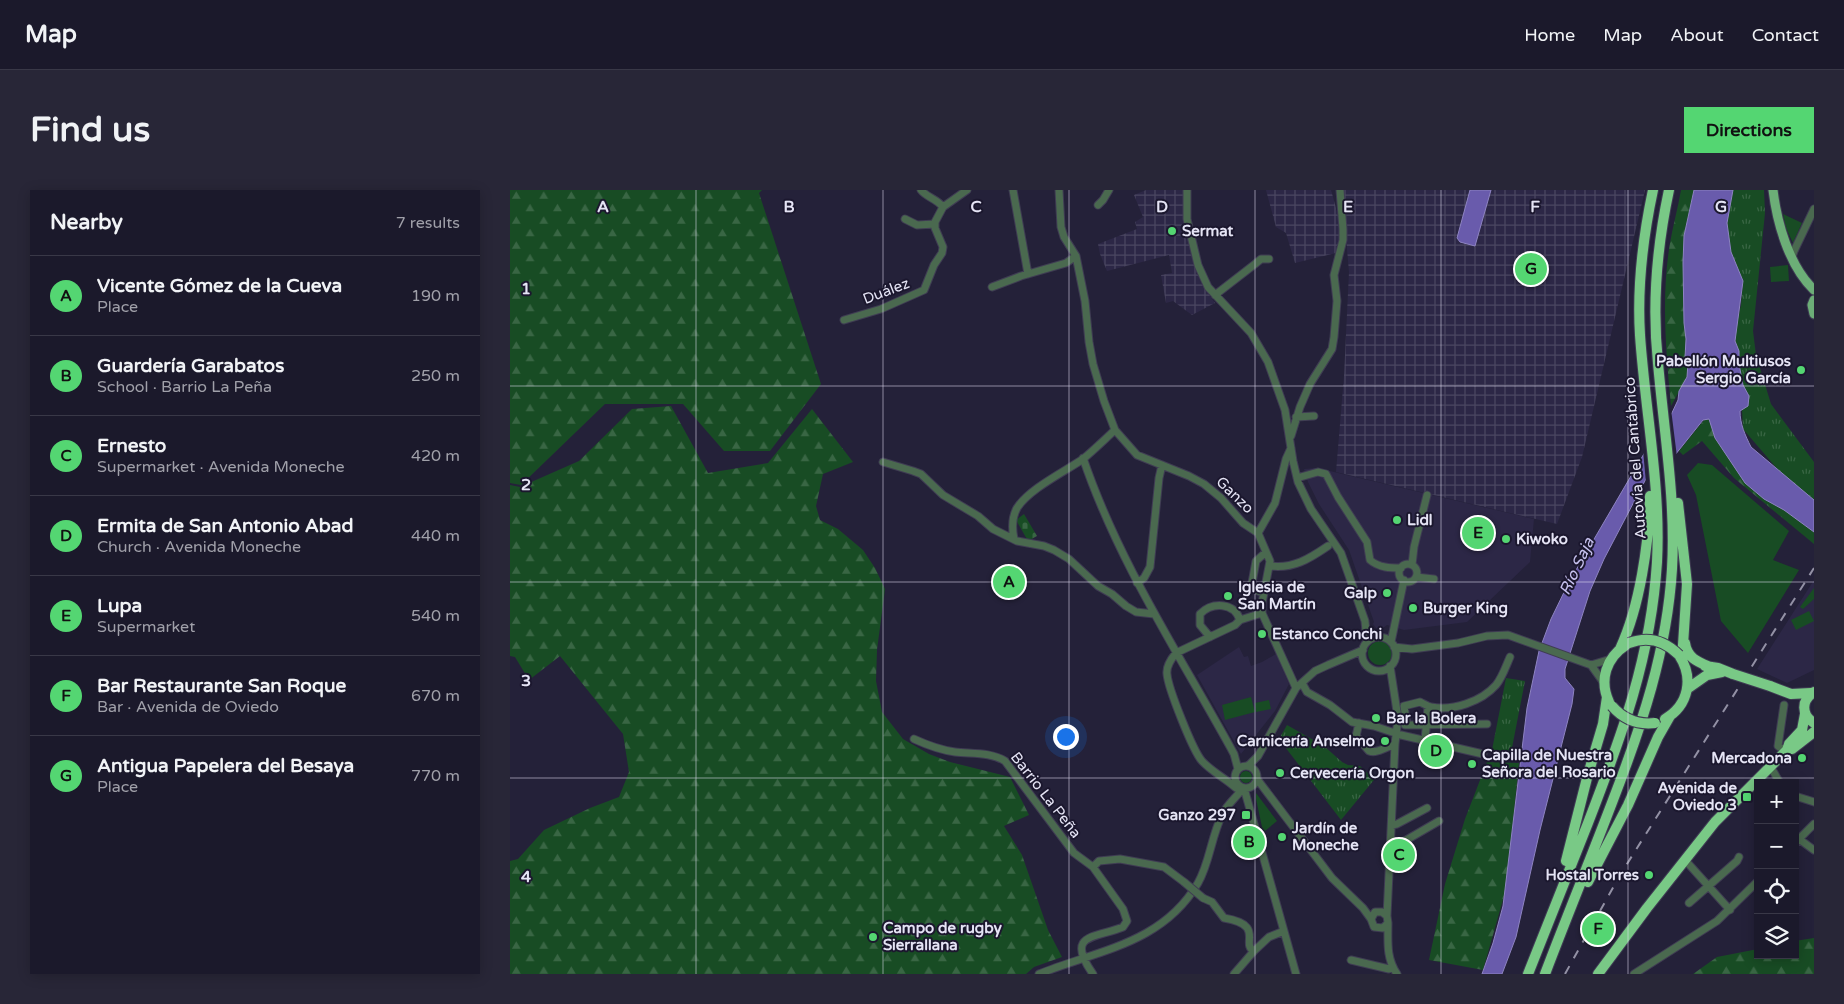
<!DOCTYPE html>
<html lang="en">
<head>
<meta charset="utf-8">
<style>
	body { margin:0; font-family:"Varela Round",sans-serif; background:#282637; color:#f1f3f6 }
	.controls { position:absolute; right:15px; bottom:15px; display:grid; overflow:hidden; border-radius:0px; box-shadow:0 2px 12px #0003 }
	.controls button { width:45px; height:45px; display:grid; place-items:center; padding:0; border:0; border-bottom:1px solid #393847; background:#1b192b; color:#f1f3f6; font:25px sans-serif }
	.you { position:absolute; left:555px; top:546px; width:18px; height:18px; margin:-12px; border:4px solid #fff; border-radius:50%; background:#1a73e8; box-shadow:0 0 0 8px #1a73e833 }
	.badge { display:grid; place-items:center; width:32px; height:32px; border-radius:50%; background:#54d672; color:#111; font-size:16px; font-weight:700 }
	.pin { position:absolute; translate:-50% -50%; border:2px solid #fff; box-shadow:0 1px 5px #0006 }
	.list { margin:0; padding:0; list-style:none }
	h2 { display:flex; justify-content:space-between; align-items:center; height:65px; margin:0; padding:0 20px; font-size:21px }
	h2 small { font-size:16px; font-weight:400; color:#a0a0a9 }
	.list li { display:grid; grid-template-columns:32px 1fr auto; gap:15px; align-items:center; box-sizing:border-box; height:80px; padding:0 20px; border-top:1px solid #393847 }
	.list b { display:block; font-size:19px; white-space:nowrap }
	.list p { margin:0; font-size:16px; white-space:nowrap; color:#a0a0a9 }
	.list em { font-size:16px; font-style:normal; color:#a0a0a9 }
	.icon { flex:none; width:28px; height:28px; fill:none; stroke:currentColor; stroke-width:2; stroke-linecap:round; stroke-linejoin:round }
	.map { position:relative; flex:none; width:1304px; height:784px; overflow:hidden; border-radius:0px }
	header { display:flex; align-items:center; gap:30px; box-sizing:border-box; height:70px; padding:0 25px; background:#1b192b; border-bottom:1px solid #393847 }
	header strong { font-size:24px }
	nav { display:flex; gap:28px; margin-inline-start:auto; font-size:18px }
	.intro { display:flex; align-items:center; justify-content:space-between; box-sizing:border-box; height:120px; padding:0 30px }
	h1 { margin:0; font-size:35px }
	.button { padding:12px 22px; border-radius:0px; background:#54d672; color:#111; font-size:18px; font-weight:700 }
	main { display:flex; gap:30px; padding:0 30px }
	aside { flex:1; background:#1b192b; border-radius:0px; box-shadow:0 2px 12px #0003 }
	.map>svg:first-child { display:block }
</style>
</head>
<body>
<header>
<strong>Map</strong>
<nav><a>Home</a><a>Map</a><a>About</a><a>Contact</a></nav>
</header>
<div class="intro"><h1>Find us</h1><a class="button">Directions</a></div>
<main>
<aside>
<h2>Nearby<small>7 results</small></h2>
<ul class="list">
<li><span class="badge">A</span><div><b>Vicente Gómez de la Cueva</b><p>Place</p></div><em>190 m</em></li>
<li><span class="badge">B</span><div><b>Guardería Garabatos</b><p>School · Barrio La Peña</p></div><em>250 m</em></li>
<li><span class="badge">C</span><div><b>Ernesto</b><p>Supermarket · Avenida Moneche</p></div><em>420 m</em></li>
<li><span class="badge">D</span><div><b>Ermita de San Antonio Abad</b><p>Church · Avenida Moneche</p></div><em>440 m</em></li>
<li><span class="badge">E</span><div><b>Lupa</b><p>Supermarket</p></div><em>540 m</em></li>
<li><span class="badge">F</span><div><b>Bar Restaurante San Roque</b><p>Bar · Avenida de Oviedo</p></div><em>670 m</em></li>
<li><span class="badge">G</span><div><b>Antigua Papelera del Besaya</b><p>Place</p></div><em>770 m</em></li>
</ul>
</aside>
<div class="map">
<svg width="1304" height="784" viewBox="0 0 1304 784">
	<defs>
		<pattern id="industrial-grid" width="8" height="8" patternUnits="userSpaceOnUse" patternTransform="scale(1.25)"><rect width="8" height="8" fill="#2c2746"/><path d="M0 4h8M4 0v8" fill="none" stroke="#4a4661"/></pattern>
		<pattern id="forest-firs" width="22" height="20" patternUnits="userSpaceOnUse" patternTransform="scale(1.25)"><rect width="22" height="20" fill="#184c24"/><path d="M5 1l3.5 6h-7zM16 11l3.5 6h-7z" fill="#396644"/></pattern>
		<pattern id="cemetery-stones" width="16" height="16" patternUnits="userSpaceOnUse" patternTransform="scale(1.25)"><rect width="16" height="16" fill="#184c24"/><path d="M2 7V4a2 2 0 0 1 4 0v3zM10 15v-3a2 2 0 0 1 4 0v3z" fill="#396644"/></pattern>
		<pattern id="park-tufts" width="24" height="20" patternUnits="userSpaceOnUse" patternTransform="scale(1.25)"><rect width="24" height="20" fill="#184c24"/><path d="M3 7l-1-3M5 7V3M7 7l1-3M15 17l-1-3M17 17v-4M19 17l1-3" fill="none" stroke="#396644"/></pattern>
	</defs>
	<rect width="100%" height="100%" fill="#242139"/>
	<path fill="#2c2746" d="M807,278L1024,329L1020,372L957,432L894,440L877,435L873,438H866L863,434L864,432L839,360L809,314L798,292L794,279Z
		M1304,390V480L1277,493L1247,479Z
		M729,457L734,467L738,466L741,476L752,472L766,464L779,494L765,521L731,564L687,485Z"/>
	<path fill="url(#industrial-grid)" d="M636,0H674L675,30L683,72L691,93L705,113L682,125L663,111L656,113L651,85L662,83L659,65L597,81L590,64L588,54L627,39L625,32L633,27L624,5Z
		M756,0H821L831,36V48L826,63L785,73L776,43L766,37Z
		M832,0H1135L1072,267L1047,334L826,282L834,186L839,82Z"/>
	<path fill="#184c24" d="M1273,24L1292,33L1283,53L1276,38Z
		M1278,75L1279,91L1261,92L1260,77Z
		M1188,273L1202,275L1279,341L1263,370L1289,380L1238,463L1211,431L1186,305L1177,285Z
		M1304,398V409L1293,419L1290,417Z
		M1299,421L1304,431L1286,440L1281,430Z
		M858 463a12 12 0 1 1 24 0a12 12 0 1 1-24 0Z
		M741,507L745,522L715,530L712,515Z
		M759,510L761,519L746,522L745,513Z
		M730 587a6 6 0 1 1 12 0a6 6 0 1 1-12 0Z
		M746,603L767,631L755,641L752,637L746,609Z"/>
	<path fill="url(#forest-firs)" d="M0,0H252L249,3L311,194L260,261H214L173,214H95L11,295L0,293Z
		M1171,0H1184L1174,46L1173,74L1174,133L1176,149L1175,168L1178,173L1179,180L1177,187L1161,216C1156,162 1151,107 1160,53C1163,35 1168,18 1171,0Z
		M161,216L198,283L258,273L302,219L343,272L313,284L306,316L310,330L328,339L353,360L365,378L375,399L367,460L366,491L372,522L393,549L419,564L440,572L500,587L519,625L494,636L512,665L538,740L552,767L524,777L516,784H0V671L8,669L34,640L80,618L109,607L119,582L113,544L50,466L19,490L5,467L0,466V295L10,297L69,271L122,219Z
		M1199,229L1205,248L1221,269L1304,341V354L1224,288L1192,251L1173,265L1169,261L1194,230Z
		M977,572L1009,573L996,699L973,780L919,770L935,694L955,629Z
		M1304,748V784H1183L1207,767L1248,759V765H1285V751Z"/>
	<path fill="url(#cemetery-stones)" d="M514,324L527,346L518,351L506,330Z"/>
	<path fill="url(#park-tufts)" d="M1223,0H1254L1255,23L1243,141L1246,165L1261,214L1304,272V310L1270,282L1233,239L1229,161L1225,151V142L1231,115L1233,91L1221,62L1217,33Z
		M996,488L1015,491L1001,563L982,560Z
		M777,535L814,556L832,572L838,575L850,576L860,585H868L831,630L769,549Z"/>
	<path fill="#695bac" stroke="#8e84c2" d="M960,0H981L965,56L950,52L947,48Z
		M1184,0H1223L1217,33L1221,62L1233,91L1225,151L1229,161V174L1233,195L1239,206L1238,216L1230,221C1230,234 1235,245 1241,257L1304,310V342L1274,320L1254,309L1235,293L1205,248L1199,229L1193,230L1165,265L1138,285L1094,369L1080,401L1055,479V488L1064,499L1062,514L1030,640L1006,747L992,784H972L983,753L993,716L1017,518L1029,461L1041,429L1059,392L1135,262L1160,227L1168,210L1169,201L1177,187L1178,173L1175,168L1176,149L1174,133L1173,73L1174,46Z"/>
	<path fill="#242139" d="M1161,219L1167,267L1155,279L1140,287L1136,293L1133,260L1154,232Z"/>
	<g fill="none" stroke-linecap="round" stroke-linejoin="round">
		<defs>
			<path id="minor" d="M411,0C416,7 427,9 433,17
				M503,0L518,84
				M549,0L551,37L554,47L566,66L575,111L579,152L583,174L594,211L605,240L627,265L679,286L694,294L711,308L733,333L748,343L760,371L752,413V423L786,498
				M677,0V29L688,75L698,97L741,143L758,172L775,220L783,271L788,292L801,319L831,363L855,431L857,452
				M588,15L593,10L599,0
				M395,29L407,35L425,34
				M1282,67L1284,61L1304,19
				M482,97L511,86L556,73L566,66
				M705,105L745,74L751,69H759
				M334,130L371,119L414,100L424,75L432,63L433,57L425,38V32L433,17L457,0
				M786,227L804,226
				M781,246L790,217L800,194L822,159L824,147L827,111L824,85L833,50V39L830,0
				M573,268C609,374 671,467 724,564L728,579
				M373,272L403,281L411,284L433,305L468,326L483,339L507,351L534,356L544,360L559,369L588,396L602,404L616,416L626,422L644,424
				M787,288L808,282L816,284L828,307L857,352L860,370C869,378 881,378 891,378
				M748,343L765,313L776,269L781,258
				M504,349C502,339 502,327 507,318C519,299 554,282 573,269C584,260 594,250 605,240
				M889 383a9 9 0 1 1 18 0a9 9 0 1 1-18 0Z
				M902,375L904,357L917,305
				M760,376C783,379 799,369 818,356
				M906,387L924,389
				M627,393L634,388L640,377L649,288L652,275
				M754,403L745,400L742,393L746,371L756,362
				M700,447L690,435V424C702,412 724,412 730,430
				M852 464a17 17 0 1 1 34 0a17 17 0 1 1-34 0Z
				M881,452L894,390
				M884,457L902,459L948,453L977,446L998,445L1081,475L1094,493
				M1081,475L1101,469
				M792,493L797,502L820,515L842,532L864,536L891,545L973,564
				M1274,515L1268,556L1276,561
				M849,533L846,546L859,561C868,564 876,556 885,555
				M895,535L977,534
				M897,535L894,516L910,512C914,514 917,516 921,517C943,521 971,512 986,495C992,488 996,476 1000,467
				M404,549C417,555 431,560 445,562C461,564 481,562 495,571L564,663L583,677L613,719L617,731L613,737C586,748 554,743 583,784
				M915,550L918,517
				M725 587a11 11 0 1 1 22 0a11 11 0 1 1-22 0Z
				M738,576L748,566L786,498L805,481L818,475L853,460
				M1260,576L1270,593
				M747,589L822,688L853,718L861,729L864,737L873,738L878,733L877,726L872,722H865L861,729
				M726,598C715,588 702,582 692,571C683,561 658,498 657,484C656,476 661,469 666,463L725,435L730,430L752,423
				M734,598L786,784
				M1285,606L1304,612
				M882,635L887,634L917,618
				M1289,649L1304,660
				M1285,653L1304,634
				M881,655L886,656L929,631
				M1175,670L1220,720
				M583,677L589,671L610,669L654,677L674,692
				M693,708L702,712L714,728C756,735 730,754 744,761L759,747L774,741
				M1179,713L1227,671L1229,667
				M877,726L885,554L888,528L880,476
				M878,733C878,752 876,768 887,784
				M841,770L879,779
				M529,784C588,760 652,754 688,693C700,672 701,647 712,625C717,614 726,608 733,598
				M724,784L744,761
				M1124,784L1207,731L1248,691"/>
			<path id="major" d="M1263,0C1267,33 1279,76 1304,100
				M1304,110L1302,115L1304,124"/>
			<path id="highway" d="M1168,313L1177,394L1172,470
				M1175,453C1177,468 1188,472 1200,477
				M1110,459C1130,416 1139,353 1140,306
				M1195,476L1208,478L1223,484
				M1260,496L1281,504L1301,503
				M1177,499L1197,485L1212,482
				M1304,502C1291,510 1291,525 1304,533
				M1099,512C1089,490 1096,468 1116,455
				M1155,529C1179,515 1184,488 1169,465
				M1278,560L1282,559L1304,542
				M1056,671L1077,588L1093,534L1097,507
				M1078,692L1118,615L1148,547L1160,526
				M1018,784C1038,734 1058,683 1078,633C1112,545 1141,467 1147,372C1151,296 1135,220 1130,145C1127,97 1133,47 1143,0
				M1035,784C1057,726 1081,668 1103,610C1132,535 1157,461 1162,379C1166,310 1154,242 1148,173C1142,116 1147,56 1159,0
				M1088,784L1137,718L1205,632L1277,560L1279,554L1292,540L1295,524"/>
		</defs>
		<use href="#minor" stroke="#3f3c53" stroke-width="9"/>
		<use href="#major" stroke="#3f3c53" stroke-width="11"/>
		<use href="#highway" stroke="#3f3c53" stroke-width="12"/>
		<use href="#minor" stroke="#4a694f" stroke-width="7"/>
		<use href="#major" stroke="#6cae77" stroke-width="9"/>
		<use href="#highway" stroke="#79c986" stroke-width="10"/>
		<path stroke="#9391a5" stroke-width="2" stroke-dasharray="9 9" stroke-linecap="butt" d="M1055,784L1110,685L1304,378"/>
		<defs>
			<path id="minor-bridge" d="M674,692L693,708"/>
			<path id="highway-bridge" d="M1119,453C1138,446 1155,451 1169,465
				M1223,484L1260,496
				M1102,516C1114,530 1128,535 1145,533"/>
		</defs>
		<use href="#minor-bridge" stroke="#3f3c53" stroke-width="9" stroke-linecap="butt"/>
		<use href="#highway-bridge" stroke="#3f3c53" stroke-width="12" stroke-linecap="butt"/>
		<use href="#minor-bridge" stroke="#4a694f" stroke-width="7"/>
		<use href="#highway-bridge" stroke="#79c986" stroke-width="10"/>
	</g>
	<path fill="none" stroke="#e5e4f5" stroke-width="1" stroke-opacity="0.55" d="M186,0V784M373,0V784M559,0V784M745,0V784M931,0V784M1118,0V784M0,196H1304M0,392H1304M0,588H1304"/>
	<g fill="#54d672" stroke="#1b172e" stroke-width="2">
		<circle cx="662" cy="41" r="5"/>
		<circle cx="1291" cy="180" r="5"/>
		<circle cx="887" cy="330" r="5"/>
		<circle cx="996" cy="349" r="5"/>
		<circle cx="877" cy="403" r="5"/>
		<circle cx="718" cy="406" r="5"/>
		<circle cx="903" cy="418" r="5"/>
		<circle cx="752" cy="444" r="5"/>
		<circle cx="866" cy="528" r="5"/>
		<circle cx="875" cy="551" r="5"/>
		<circle cx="1292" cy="568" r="5"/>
		<circle cx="962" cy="574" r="5"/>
		<circle cx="770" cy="583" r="5"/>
		<rect x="1232" y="602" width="10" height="10" rx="2.5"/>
		<rect x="731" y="620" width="10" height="10" rx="2.5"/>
		<circle cx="772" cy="647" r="5"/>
		<circle cx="1139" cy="685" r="5"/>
		<circle cx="363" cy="747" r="5"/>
	</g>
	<g text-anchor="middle" stroke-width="4" stroke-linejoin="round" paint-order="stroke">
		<g font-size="15" font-weight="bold" fill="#e5e4f5" stroke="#1b172e" text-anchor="start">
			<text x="672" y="46">Sermat</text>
			<text x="1281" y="176" text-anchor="end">Pabellón Multiusos<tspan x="1281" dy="17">Sergio García</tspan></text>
			<text x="897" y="335">Lidl</text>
			<text x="1006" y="354">Kiwoko</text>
			<text x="728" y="402">Iglesia de<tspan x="728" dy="17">San Martín</tspan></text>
			<text x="867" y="408" text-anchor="end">Galp</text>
			<text x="913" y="423">Burger King</text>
			<text x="762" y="449">Estanco Conchi</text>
			<text x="876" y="533">Bar la Bolera</text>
			<text x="865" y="556" text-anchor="end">Carnicería Anselmo</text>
			<text x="972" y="570">Capilla de Nuestra<tspan x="972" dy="17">Señora del Rosario</tspan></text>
			<text x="1282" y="573" text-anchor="end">Mercadona</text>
			<text x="780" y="588">Cervecería Orgon</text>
			<text x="1227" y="603" text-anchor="end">Avenida de<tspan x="1227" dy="17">Oviedo 3</tspan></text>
			<text x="726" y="630" text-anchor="end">Ganzo 297</text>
			<text x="782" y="643">Jardín de<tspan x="782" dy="17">Moneche</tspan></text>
			<text x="1129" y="690" text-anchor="end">Hostal Torres</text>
			<text x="373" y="743">Campo de rugby<tspan x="373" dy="17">Sierrallana</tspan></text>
		</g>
		<g font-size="15" fill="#e5e4f5" stroke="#1b172e">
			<text transform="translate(376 101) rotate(-21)" y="5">Duález</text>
			<text transform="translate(1125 268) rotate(-94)" y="5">Autovía del Cantábrico</text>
			<text transform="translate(725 305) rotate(44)" y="5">Ganzo</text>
			<text transform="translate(536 605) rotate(52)" y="5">Barrio La Peña</text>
		</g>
		<g font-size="16" font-style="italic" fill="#c6c1ee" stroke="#1b172e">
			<text transform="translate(1066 376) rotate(-65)" y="6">Río Saja</text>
		</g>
	</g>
	<g font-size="16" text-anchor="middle" font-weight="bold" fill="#e5e4f5" stroke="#1b172e" stroke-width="4" stroke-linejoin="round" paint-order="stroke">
		<text x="93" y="22">A</text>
		<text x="279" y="22">B</text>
		<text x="466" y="22">C</text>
		<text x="652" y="22">D</text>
		<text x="838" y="22">E</text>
		<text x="1025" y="22">F</text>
		<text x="1211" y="22">G</text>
		<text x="16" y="104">1</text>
		<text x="16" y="300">2</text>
		<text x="16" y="496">3</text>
		<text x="16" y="692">4</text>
	</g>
</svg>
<div class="controls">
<button>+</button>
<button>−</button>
<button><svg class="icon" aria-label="locate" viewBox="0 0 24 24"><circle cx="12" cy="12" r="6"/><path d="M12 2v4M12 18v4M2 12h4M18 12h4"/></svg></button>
<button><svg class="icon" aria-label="layers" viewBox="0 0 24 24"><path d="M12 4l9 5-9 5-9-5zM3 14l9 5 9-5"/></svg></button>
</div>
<div class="you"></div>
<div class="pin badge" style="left:499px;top:392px">A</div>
<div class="pin badge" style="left:739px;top:652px">B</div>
<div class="pin badge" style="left:889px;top:665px">C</div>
<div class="pin badge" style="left:926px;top:561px">D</div>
<div class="pin badge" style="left:968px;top:343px">E</div>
<div class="pin badge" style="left:1088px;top:739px">F</div>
<div class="pin badge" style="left:1021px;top:79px">G</div>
</div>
</main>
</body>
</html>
